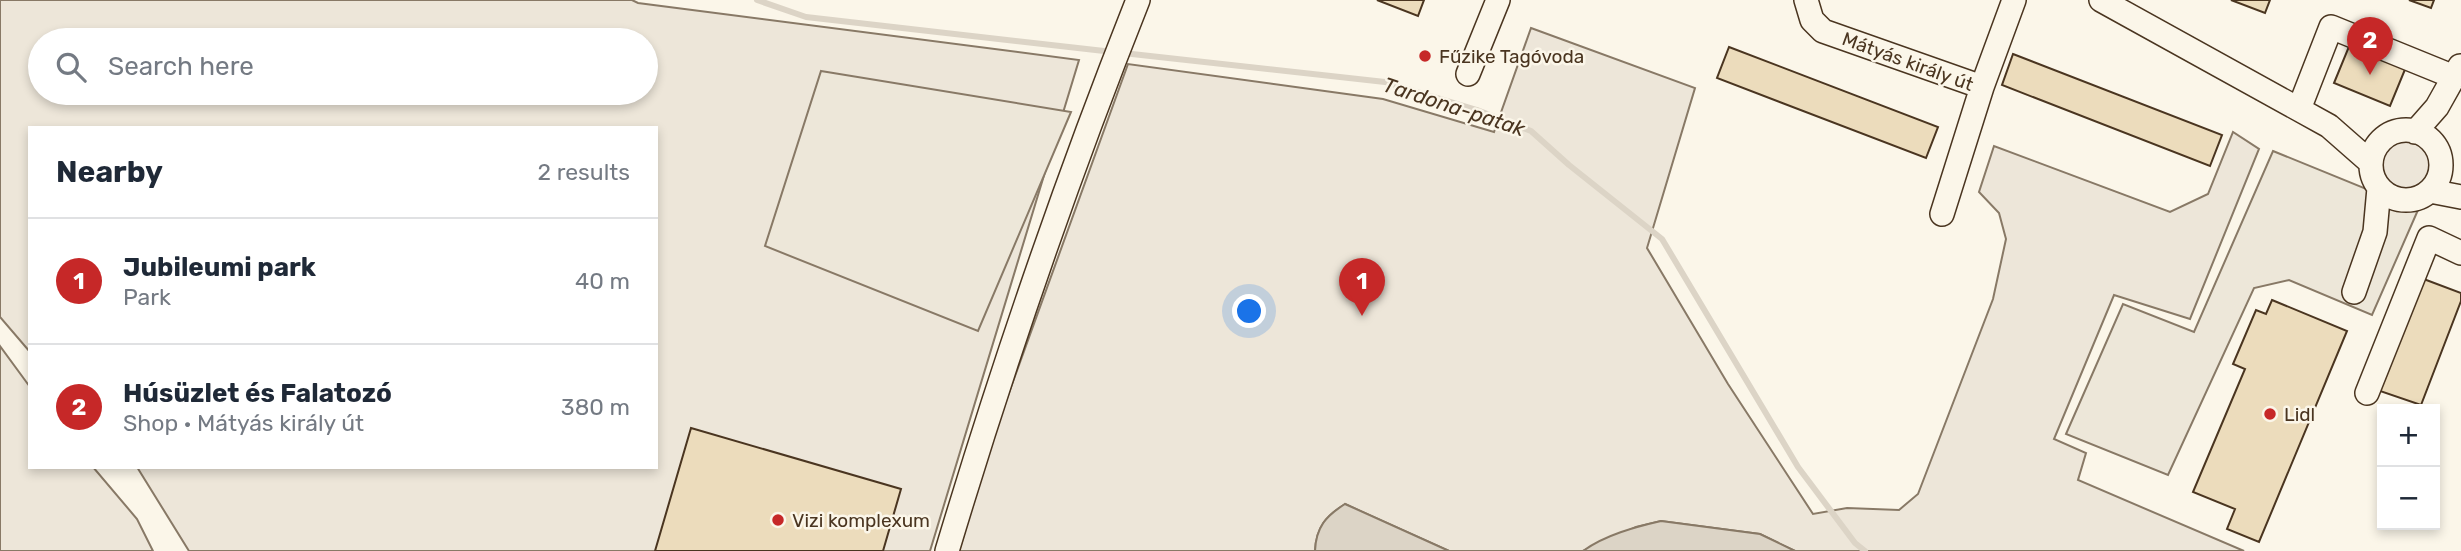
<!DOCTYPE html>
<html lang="en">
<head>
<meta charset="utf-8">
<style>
	body { margin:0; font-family:Rubik,sans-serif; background:#f6f6f7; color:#1f2937 }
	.controls { position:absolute; right:21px; bottom:21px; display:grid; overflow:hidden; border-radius:0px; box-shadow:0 4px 10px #0003 }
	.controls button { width:63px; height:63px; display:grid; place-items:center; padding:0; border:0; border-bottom:2px solid #e0e1e3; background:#fff; color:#1f2937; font:35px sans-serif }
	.you { position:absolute; left:1250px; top:312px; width:24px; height:24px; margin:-18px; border:5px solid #fff; border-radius:50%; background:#1a73e8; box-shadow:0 0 0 10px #1a73e833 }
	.badge { display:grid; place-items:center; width:46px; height:46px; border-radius:50%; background:#c62828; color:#fff; font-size:23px; font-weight:700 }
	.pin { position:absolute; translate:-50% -58px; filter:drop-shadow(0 2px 4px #0008) }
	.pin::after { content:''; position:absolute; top:37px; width:24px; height:21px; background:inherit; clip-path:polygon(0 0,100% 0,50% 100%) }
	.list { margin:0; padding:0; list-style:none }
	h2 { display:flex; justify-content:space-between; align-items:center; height:91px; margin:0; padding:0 28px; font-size:30px }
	h2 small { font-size:23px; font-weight:400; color:#747a83 }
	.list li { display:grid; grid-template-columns:46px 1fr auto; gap:21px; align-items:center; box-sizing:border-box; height:126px; padding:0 28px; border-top:2px solid #e0e1e3 }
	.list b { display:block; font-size:26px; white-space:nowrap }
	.list p { margin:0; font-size:23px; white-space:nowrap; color:#747a83 }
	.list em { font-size:23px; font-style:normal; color:#747a83 }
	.icon { flex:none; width:38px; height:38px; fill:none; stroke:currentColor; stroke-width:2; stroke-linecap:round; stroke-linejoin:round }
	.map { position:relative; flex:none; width:2461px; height:551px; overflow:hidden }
	.search { position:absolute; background:#fff; box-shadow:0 4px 10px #0003; left:28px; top:28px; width:630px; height:77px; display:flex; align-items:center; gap:18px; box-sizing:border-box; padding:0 24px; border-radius:38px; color:#747a83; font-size:26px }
	.panel { position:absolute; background:#fff; box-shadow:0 4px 10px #0003; left:28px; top:126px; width:630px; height:343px; border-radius:0px }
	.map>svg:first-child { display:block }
</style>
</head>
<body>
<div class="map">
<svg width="2461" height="551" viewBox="0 0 2461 551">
	<rect width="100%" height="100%" fill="#fbf6e9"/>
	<path fill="#ede6d9" stroke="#887966" stroke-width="2" fill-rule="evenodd" d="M0,0H632L638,3L1079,60L930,551H189L137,467H656V128H30V352L0,317ZM40,40H646V93H40Z
		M1531,28L1695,88L1647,248L1728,384L1813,514L1847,508L1899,510L1918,494L1993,299L2006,239L1999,213L1979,192L1994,146L2170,212L2208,194L2233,132L2259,149L2190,319L2114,295L2054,439L2086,453L2078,480L2244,551H1795L1760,534L1661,521L1636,527L1583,551H1449L1345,504C1326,516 1316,527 1315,551H959L994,434L1128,64L1383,99L1494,132Z
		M2380 166a25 25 0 1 1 50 0a25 25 0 1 1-50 0Z
		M0,346L30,387V467H93L137,519L153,551H0Z"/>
	<path fill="#ede7d9" stroke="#887966" stroke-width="2" d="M821,71L1071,112L978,331L765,246Z
		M2273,151L2418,210L2372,315L2289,280L2254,288L2168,475L2066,434L2123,304L2194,332Z"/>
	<path fill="#dcd4c6" stroke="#887966" stroke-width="2" d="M1345,504L1449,551H1315C1316,527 1326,516 1345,504Z
		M1661,521L1760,534L1795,551H1583C1605,535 1635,527 1661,521Z"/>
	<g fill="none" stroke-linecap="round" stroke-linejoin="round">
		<path stroke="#dcd4c6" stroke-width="6" d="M757,0L806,17L1113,52
			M1123,53L1385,82L1477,110L1531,131L1569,165L1662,239L1798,467L1855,543L1865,551"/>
	</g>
	<path fill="#ecdcbc" stroke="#4a3520" stroke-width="2" d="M1377,0H1424L1418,16Z
		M2231,0H2270L2265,13Z
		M2409,0H2434L2431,8Z
		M2350,44L2406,67L2390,106L2334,83Z
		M1729,47L1938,127L1926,158L1717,78Z
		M2013,54L2222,135L2210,166L2002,85Z
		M2421,278L2461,293V301L2421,405L2377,390Z
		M2272,300L2347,331L2259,542L2227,529L2235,509L2193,492L2245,369L2233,364L2256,310L2266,314Z
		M691,428L901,489L883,551H655Z"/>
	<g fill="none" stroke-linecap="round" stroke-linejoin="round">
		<defs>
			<path id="minor" d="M1806,0L1812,20L1823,31L1982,87
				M2101,0L2329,126L2370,162
				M1468,74L1498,0
				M2299,109L2331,27L2454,77
				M2371 165a35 35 0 1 1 70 0a35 35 0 1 1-70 0Z
				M2415,132L2437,107L2460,66
				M2430,191L2461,197
				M1942,214L1982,87L2014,0
				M2354,292L2375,232L2379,188
				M2367,393L2429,238L2461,253
				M947,551C1003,365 1066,181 1138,0"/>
		</defs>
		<use href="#minor" stroke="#4a3520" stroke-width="26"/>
		<use href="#minor" stroke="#fbf6e9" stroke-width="23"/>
	</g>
	<g fill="#c62828" stroke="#fbf6e9" stroke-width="2.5">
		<circle cx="1425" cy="56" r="7"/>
		<circle cx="2270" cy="414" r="7"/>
		<circle cx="778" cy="520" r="7"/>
	</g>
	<g text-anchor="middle" stroke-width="5" stroke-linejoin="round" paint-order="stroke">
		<g font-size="19" fill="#4a3520" stroke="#fbf6e9" text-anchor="start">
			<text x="1439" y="63">Fűzike Tagóvoda</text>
			<text x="2284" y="421">Lidl</text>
			<text x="792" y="527">Vizi komplexum</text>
		</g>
		<g font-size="19" fill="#4a3520" stroke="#fbf6e9">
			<text transform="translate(1908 61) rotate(20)" y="7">Mátyás király út</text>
		</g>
		<g font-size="21" font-style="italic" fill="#4a3520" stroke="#fbf6e9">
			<text transform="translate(1454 107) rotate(18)" y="7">Tardona-patak</text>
		</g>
	</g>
</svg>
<div class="controls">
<button>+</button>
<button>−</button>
</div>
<div class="you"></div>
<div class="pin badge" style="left:1362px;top:316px">1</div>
<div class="pin badge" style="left:2370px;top:75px">2</div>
<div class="search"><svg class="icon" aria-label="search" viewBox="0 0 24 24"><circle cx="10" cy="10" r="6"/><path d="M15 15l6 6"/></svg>Search here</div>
<section class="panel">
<h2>Nearby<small>2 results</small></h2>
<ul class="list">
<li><span class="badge">1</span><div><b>Jubileumi park</b><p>Park</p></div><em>40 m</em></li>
<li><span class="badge">2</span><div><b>Húsüzlet és Falatozó</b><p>Shop · Mátyás király út</p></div><em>380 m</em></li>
</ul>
</section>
</div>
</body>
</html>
